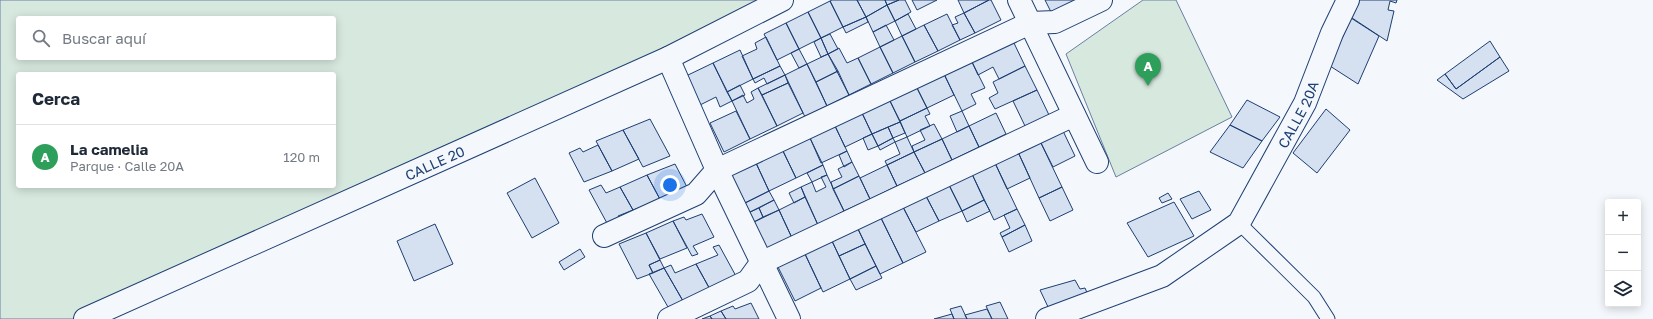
<!DOCTYPE html>
<html lang="es">
<meta charset="utf-8">
<style>
:root{--surface:#fff;--page:#f2f2f3;--text:#1f2937;--muted:#747a83;--line:#e0e1e3;--accent:#ea580c}
body{margin:0;font-family:"Golos Text",sans-serif;background:var(--page);color:var(--text)}
.controls{position:absolute;right:12px;bottom:12px;display:grid;overflow:hidden;border-radius:4px;box-shadow:0 2px 10px #0003}
.controls button{width:36px;height:36px;display:grid;place-items:center;padding:0;border:0;border-bottom:1px solid var(--line);background:var(--surface);color:var(--text);font:20px sans-serif}
.you{position:absolute;left:670px;top:185px;width:14px;height:14px;margin:-10px;border:3px solid #fff;border-radius:50%;background:#1a73e8;box-shadow:0 0 0 6px #1a73e833}
.badge{display:grid;place-items:center;width:26px;height:26px;border-radius:50%;background:var(--accent);color:#fff;font-size:13px;font-weight:700}
.pin{position:absolute;translate:-50% -33px;filter:drop-shadow(0 1px 2px #0008)}
.pin::after{content:'';position:absolute;top:21px;width:14px;height:12px;background:inherit;clip-path:polygon(0 0,100% 0,50% 100%)}
.list{margin:0;padding:0;list-style:none}
h2{display:flex;justify-content:space-between;align-items:center;height:52px;margin:0;padding:0 16px;font-size:17px}
h2 small{font-size:13px;font-weight:400;color:var(--muted)}
.list li{display:grid;grid-template-columns:26px 1fr auto;gap:12px;align-items:center;box-sizing:border-box;height:64px;padding:0 16px;border-top:1px solid var(--line)}
.list b{display:block;font-size:15px;white-space:nowrap}
.list p{margin:0;font-size:13px;white-space:nowrap;color:var(--muted)}
.list em{font-size:13px;font-style:normal;color:var(--muted)}
.icon{flex:none;width:22px;height:22px;fill:none;stroke:currentColor;stroke-width:2;stroke-linecap:round;stroke-linejoin:round}
.map{position:relative;flex:none;width:1653px;height:319px;overflow:hidden}
.search{position:absolute;background:var(--surface);box-shadow:0 2px 10px #0003;left:16px;top:16px;width:320px;height:44px;display:flex;align-items:center;gap:10px;box-sizing:border-box;padding:0 14px;border-radius:4px;color:var(--muted);font-size:15px}
.panel{position:absolute;background:var(--surface);box-shadow:0 2px 10px #0003;left:16px;top:72px;width:320px;height:116px;border-radius:4px}
.map>svg:first-child{display:block}
.green{fill:#d7e8df;stroke:#687fa3;fill-rule:evenodd}
.building{fill:#d5e0f0;stroke:#1d3f73}
.lines{fill:none;stroke-linecap:round;stroke-linejoin:round}
.lane-casing{stroke:#1d3f73;stroke-width:15}
.street-casing{stroke:#1d3f73;stroke-width:24}
.secondary-casing{stroke:#1d3f73;stroke-width:24}
.lane{stroke:#f4f7fb;stroke-width:13}
.street{stroke:#f4f7fb;stroke-width:22}
.secondary{stroke:#f4f7fb;stroke-width:22}
.labels{text-anchor:middle;dominant-baseline:central;stroke-width:3;stroke-linejoin:round;paint-order:stroke}
.street-label{font-size:14px;fill:#1d3f73;stroke:#f4f7fb}
</style>
<div class="map">
<svg width="1653" height="319" viewBox="0 0 1653 319">
<rect width="100%" height="100%" fill="#f4f7fb"/>
<path class="green" d="M0,0h776l-678,319h-98zM18,18h316v40h-316zM18,74h316v112h-316z
M1143,0h33l56,117 -116,60 -50,-123z"/>
<path class="building" d="M832,0h25l9,17 -23,10 -13,-26z
M857,0h28l2,5 -21,12z
M885,0h14l-12,5z
M899,0h6l6,12 -16,9 -8,-16z
M912,0h25l-20,10z
M958,0h31l-25,13z
M989,0h2l10,20 -26,13 -11,-20z
M1045,0h34l-27,14z
M1352,0h45l-1,3 -6,-2 -2,9 6,1 -7,30 -41,-27z
M830,1l13,26 -22,11 -13,-26z
M887,5l8,16 -22,11 -7,-15z
M808,12l13,26 -22,11 -13,-26z
M964,13l11,20 -15,7 -8,-15 6,-2 -3,-6z
M908,14l8,15 -14,7 -7,-15z
M947,14l13,26 -22,11 -14,-26z
M866,17l2,5 -22,11 -3,-6z
M1351,18l28,18 -21,48 -28,-18z
M786,23l13,26 -22,11 -13,-26z
M886,25l8,15 -14,7 -7,-15z
M924,25l14,26 -23,11 -13,-26z
M830,34l8,15 -10,5 -7,-16z
M902,36l13,26 -22,11 -13,-26z
M766,37l14,29 -27,13 -11,-23 15,-7 -2,-6z
M821,38l7,16 -7,3 -7,-15z
M1013,41l12,25 -26,13 -6,-12 -15,8 -6,-13z
M1490,41l10,16 -44,32 -11,-15z
M880,47l13,26 -22,11 -13,-26z
M839,48l8,15 11,-5 13,26 -22,11 -21,-41z
M799,49l8,15 -8,4 -8,-15z
M740,50l13,29 -26,13 -14,-29z
M828,54l10,17 -22,11 -9,-18z
M1500,57l9,14 -46,28 -26,-19 8,-6 11,15z
M972,62l13,26 -14,6 5,10 -14,7 -18,-37z
M713,63l19,38 -12,6 -4,-10 -16,8 -14,-29z
M807,64l20,42 -22,11 -20,-42z
M780,66l5,9 -18,9 -3,-6 -9,5 -2,-4z
M1025,66l12,24 -42,19 -6,-11 9,-5 -5,-11z
M838,71l11,24 -22,11 -11,-24z
M944,74l10,21 -27,13 -10,-20z
M785,75l3,8 -26,12 -4,-7z
M788,83l15,30 -26,13 -15,-31z
M740,85l5,10 -13,6 -5,-9z
M758,88l19,38 -27,13 -18,-38 11,-6 4,8 7,-4 -3,-7z
M917,88l10,20 -27,13 -10,-20z
M1037,90l12,25 -24,11 -12,-25z
M1247,100l33,17 -18,24 -32,-16z
M890,101l10,21 -28,12 -10,-21z
M927,108l3,6 -5,2 5,10 -23,11 -7,-16z
M1326,109l24,21 -33,43 -24,-20z
M736,111l14,28 -26,13 -14,-29z
M962,111l7,15 -12,6 -7,-16z
M862,113l10,21 -27,13 -10,-21z
M996,113l10,21 -27,13 -10,-21z
M650,119l20,37 -27,11 -20,-37z
M900,122l5,11 -12,5 -5,-11z
M934,124l8,15 -28,13 -2,-6 13,-6 -5,-10z
M1230,125l32,16 -19,27 -33,-16z
M835,126l12,25 -26,12 -11,-25z
M969,126l10,21 -27,13 -10,-21z
M888,127l5,11 -15,8 -6,-12z
M623,130l16,29 -27,12 -16,-30z
M1063,131l12,25 -22,11 -13,-26z
M872,134l6,12 -10,4 -5,-12z
M907,137l7,15 -27,13 -2,-4 15,-7 -5,-12z
M810,138l13,27 -27,13 -14,-29z
M893,138l2,4 -15,8 -2,-4z
M942,139l10,21 -27,13 -11,-21z
M1040,141l22,46 -23,11 -21,-46z
M598,145l14,26 -28,11 -15,-29 11,-5 3,4z
M782,149l14,29 -27,13 -13,-28z
M847,151l5,11 -8,5 -5,-12z
M914,152l11,21 -28,13 -10,-21z
M1018,152l12,26 -23,11 -12,-26z
M852,162l7,14 -26,13 -2,-7 11,-5 -4,-8z
M756,163l13,28 -26,13 -14,-29z
M995,163l22,46 -23,11 -22,-46z
M675,164l12,23 -25,16 -15,-28z
M823,165l4,10 -15,7 -5,-9z
M887,165l10,21 -27,13 -10,-21z
M972,174l12,26 -22,11 -13,-26z
M647,175l15,28 -13,1 -16,6 -13,-23z
M827,175l17,36 -26,14 -17,-38 11,-5 4,10 10,-5 -5,-10z
M859,176l11,23 -26,12 -11,-22z
M535,178l24,45 -27,15 -25,-45z
M601,185l5,8 14,-6 13,23 -15,6 2,4 -12,5 -19,-35z
M949,185l13,26 -23,10 -13,-25z
M801,187l4,10 -11,6 -5,-10z
M1062,187l11,23 -23,11 -11,-23z
M769,191l5,9 -26,13 -5,-9z
M1199,191l12,19 -19,9 -12,-20z
M1168,193l4,6 -10,4 -3,-5z
M926,196l13,25 -23,11 -13,-25z
M805,197l13,28 -26,13 -13,-28z
M774,200l5,10 -16,7 -4,-9z
M984,200l6,11 -23,11 -5,-11z
M1174,202l20,34 -46,21 -21,-34z
M903,207l23,45 -23,11 -22,-45z
M759,208l4,9 -11,6 -4,-10z
M1017,209l8,16 -23,12 -2,-4 10,-5 -6,-13z
M779,210l13,28 -26,14 -14,-29z
M702,214l12,23 -21,9 5,8 -6,2 -19,-35 11,-4 2,3z
M881,218l22,45 -23,11 -22,-45z
M673,221l14,27 -27,11 -14,-26z
M435,224l18,40 -39,17 -17,-40z
M1025,225l7,16 -23,11 -7,-15z
M858,229l7,15 -26,12 -7,-15z
M646,233l14,27 -11,5 4,8 -16,6 -18,-35z
M832,241l18,38 -27,13 -18,-38z
M865,244l11,22 -26,13 -11,-23z
M719,245l18,33 -25,15 -16,-29 22,-9 -5,-8z
M580,249l5,8 -21,13 -5,-8z
M805,254l16,34 -26,13 -17,-34z
M660,260l4,8 -11,5 -4,-8z
M696,264l16,29 -29,8 -19,-33 7,-3 4,8z
M876,266l6,12 -26,12 -6,-11z
M664,268l19,33 -15,6 -19,-33z
M1075,280l5,9 5,-1 4,9 -40,12 -9,-19z
M1000,302l8,17h-16l-6,-13z
M751,303l8,16h-33l-5,-8 12,-5 2,3z
M961,306l6,13h-13l-4,-10z
M987,309l5,10h-25l-2,-4z
M721,311l5,8h-14l-2,-3z
M952,314l2,5h-20z
M710,316l2,3h-10z"/>
<g class="lines">
<g class="lane-casing">
<path id="lane" d="M1239,223l75,74 14,22"/>
</g>
<g class="street-casing">
<g id="street">
<path d="M1019,0l78,162"/>
<path d="M668,58l49,112 72,149"/>
<path d="M604,236l92,-42 21,-24 313,-147 25,-1 46,-22"/>
<path d="M669,319l79,-38 13,-18 313,-148"/>
<path id="s1" d="M1047,319l115,-43 77,-53 66,-120 27,-70 16,-33"/>
</g>
</g>
<g class="secondary-casing">
<g id="secondary">
<path id="s2" d="M85,319l583,-261 114,-58"/>
</g>
</g>
<use href="#lane" class="lane"/>
<use href="#street" class="street"/>
<use href="#secondary" class="secondary"/>
</g>
<g class="labels">
<g class="street-label">
<text stroke="none"><textPath href="#s1" startOffset="340">CALLE 20A</textPath></text>
<text stroke="none"><textPath href="#s2" startOffset="383">CALLE 20</textPath></text>
</g>
</g>
</svg>
<div class="controls">
<button>+</button>
<button>−</button>
<button><svg class="icon" aria-label="layers" viewBox="0 0 24 24"><path d="M12 4l9 5-9 5-9-5zM3 14l9 5 9-5"/></svg></button>
</div>
<div class="you"></div>
<div class="pin badge" style="left:1148px;top:86px;background:#2e9e5b">A</div>
<div class="search"><svg class="icon" aria-label="search" viewBox="0 0 24 24"><circle cx="10" cy="10" r="6"/><path d="M15 15l6 6"/></svg>Buscar aquí</div>
<section class="panel">
<h2>Cerca<small></small></h2>
<ul class="list">
<li><span class="badge" style="background:#2e9e5b">A</span><div><b>La camelia</b><p>Parque · Calle 20A</p></div><em>120 m</em></li>
</ul>
</section>
</div>
